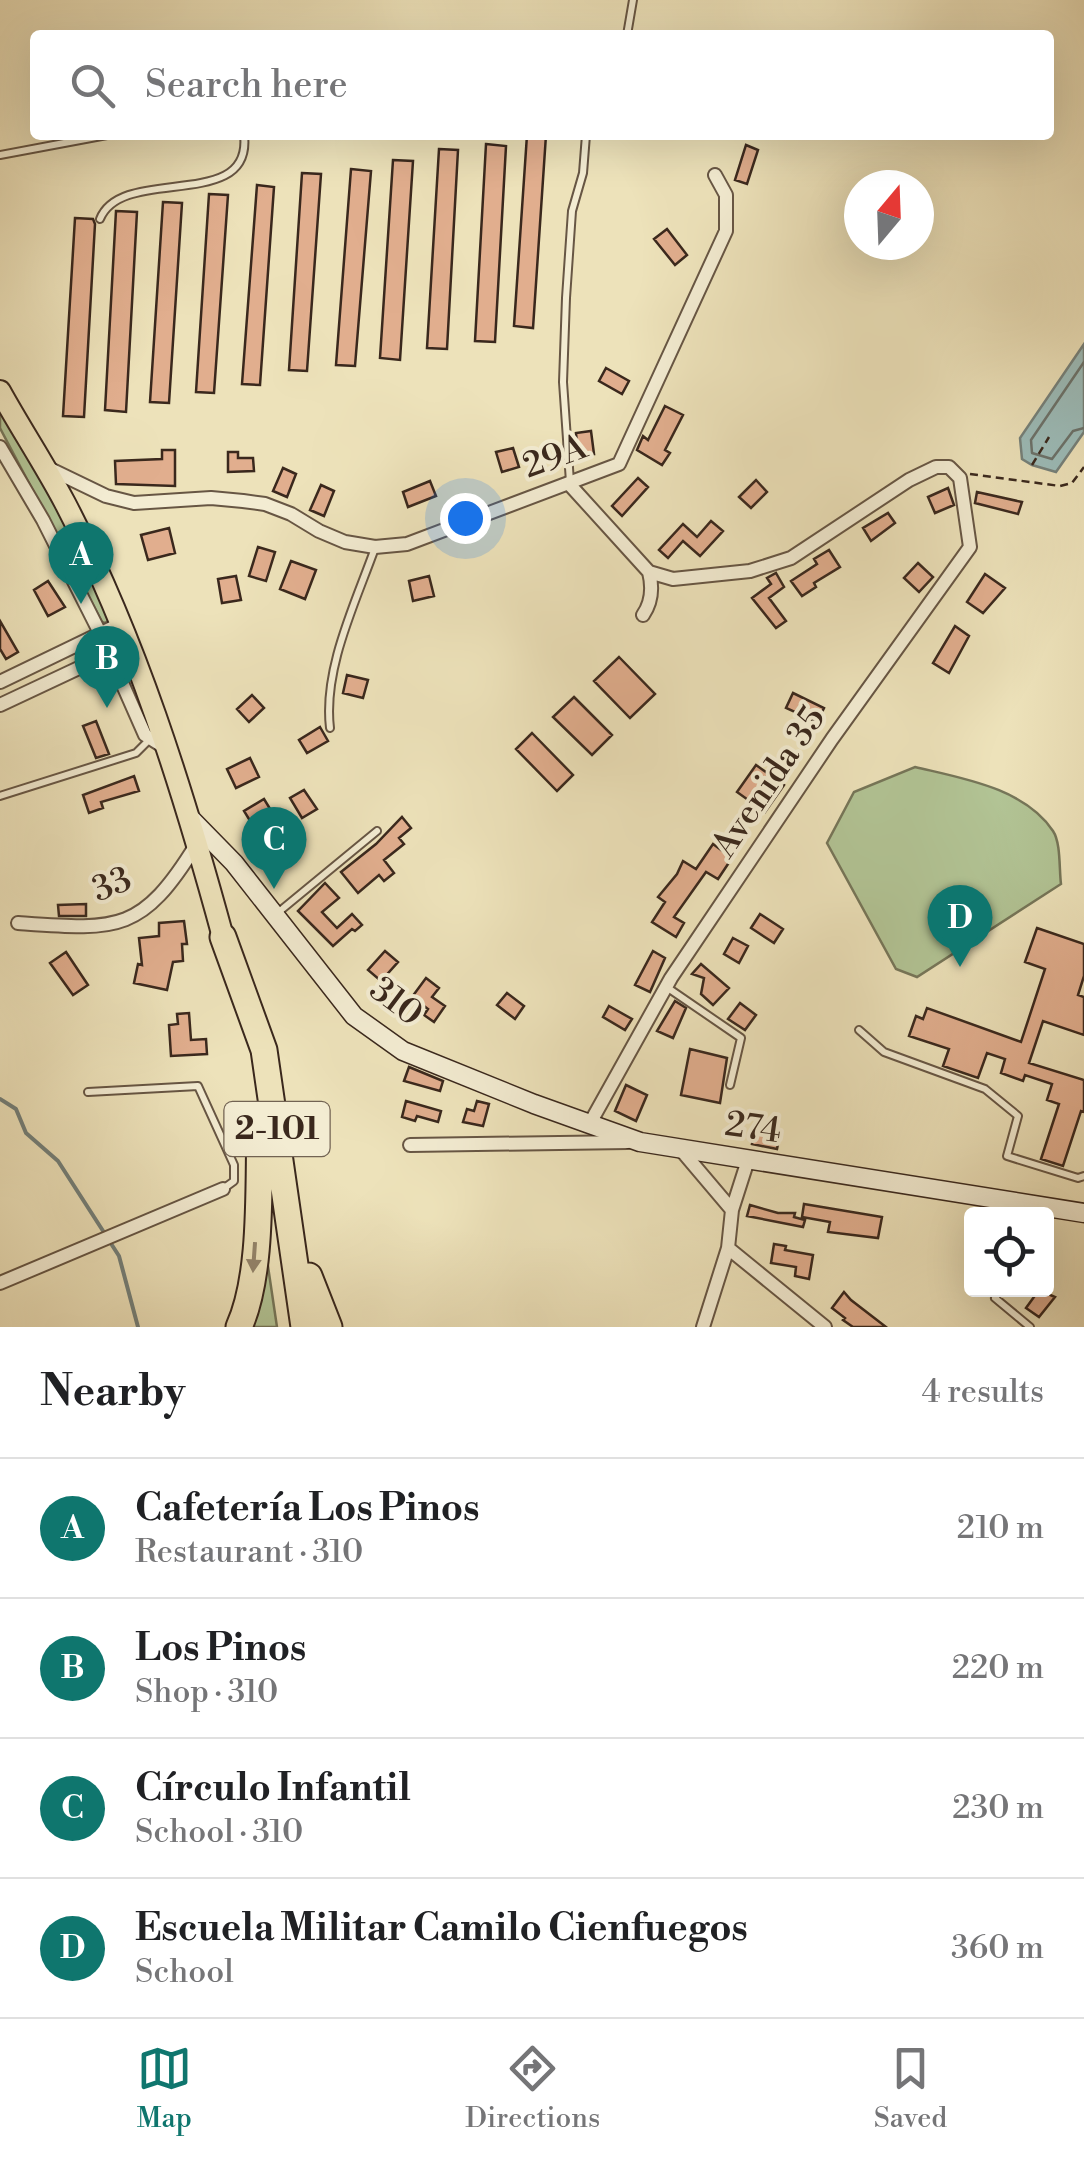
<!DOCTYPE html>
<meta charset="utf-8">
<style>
:root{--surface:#fff;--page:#f2f2f2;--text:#202124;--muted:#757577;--line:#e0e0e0;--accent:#0f766e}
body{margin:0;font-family:"Libre Bodoni",serif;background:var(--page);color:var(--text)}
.controls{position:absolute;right:30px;bottom:30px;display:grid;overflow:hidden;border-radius:10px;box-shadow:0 10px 40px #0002}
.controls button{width:90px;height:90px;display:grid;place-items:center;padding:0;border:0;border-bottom:2px solid var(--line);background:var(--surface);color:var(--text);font:50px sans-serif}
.compass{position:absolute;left:844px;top:170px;width:90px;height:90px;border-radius:50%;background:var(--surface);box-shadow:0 10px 40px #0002;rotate:19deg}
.you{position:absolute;left:465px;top:518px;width:35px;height:35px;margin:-25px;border:8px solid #fff;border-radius:50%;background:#1a73e8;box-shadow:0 0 0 15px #1a73e833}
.badge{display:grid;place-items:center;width:65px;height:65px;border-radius:50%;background:var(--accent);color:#fff;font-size:32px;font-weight:700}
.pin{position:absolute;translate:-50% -82px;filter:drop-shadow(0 2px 5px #0008)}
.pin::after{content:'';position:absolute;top:52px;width:35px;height:30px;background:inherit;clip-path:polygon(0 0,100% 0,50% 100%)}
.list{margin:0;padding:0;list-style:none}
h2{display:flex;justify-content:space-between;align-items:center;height:130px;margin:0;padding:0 40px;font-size:42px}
h2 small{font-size:32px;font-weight:400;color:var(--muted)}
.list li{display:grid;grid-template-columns:65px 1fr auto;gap:30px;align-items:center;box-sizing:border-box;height:140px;padding:0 40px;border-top:2px solid var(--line)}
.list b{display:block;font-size:38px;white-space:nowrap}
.list p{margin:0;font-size:32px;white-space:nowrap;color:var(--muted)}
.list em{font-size:32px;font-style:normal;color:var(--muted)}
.icon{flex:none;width:55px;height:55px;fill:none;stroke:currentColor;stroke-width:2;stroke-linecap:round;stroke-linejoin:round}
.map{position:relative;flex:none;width:1084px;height:1327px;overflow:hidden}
.search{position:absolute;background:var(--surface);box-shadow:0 10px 40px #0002;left:30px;right:30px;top:30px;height:110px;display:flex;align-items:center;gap:25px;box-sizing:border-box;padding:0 35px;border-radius:10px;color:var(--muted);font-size:38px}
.sheet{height:690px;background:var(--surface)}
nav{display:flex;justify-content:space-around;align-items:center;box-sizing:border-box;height:140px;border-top:2px solid var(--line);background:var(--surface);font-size:28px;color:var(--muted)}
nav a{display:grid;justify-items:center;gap:5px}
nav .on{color:var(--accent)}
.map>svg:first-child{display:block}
.green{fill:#b2c495;stroke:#767659;stroke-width:2.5}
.water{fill:#9cbcb9;stroke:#75817b;stroke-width:2.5}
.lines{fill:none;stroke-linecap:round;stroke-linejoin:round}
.shore{stroke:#6b726b;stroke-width:2.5}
.stream{stroke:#75817b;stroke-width:4}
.building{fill:#e1ae8e;stroke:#3a281d;stroke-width:2.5}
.lane-casing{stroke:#675644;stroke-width:10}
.street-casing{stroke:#675644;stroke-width:16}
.secondary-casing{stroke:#3a281d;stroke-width:21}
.primary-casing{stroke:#3a281d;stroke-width:24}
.highway-casing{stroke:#3a281d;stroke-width:29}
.path{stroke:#3a281d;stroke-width:2.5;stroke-dasharray:8 5;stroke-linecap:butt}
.lane{stroke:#f3ecd2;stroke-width:6}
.street{stroke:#f3ecd2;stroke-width:12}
.secondary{stroke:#f3ecd2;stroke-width:18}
.primary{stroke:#ede2ba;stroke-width:20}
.highway{stroke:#ede2ba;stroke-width:25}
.oneway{fill:#94856c}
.labels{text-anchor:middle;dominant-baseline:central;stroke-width:8;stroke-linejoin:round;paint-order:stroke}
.shield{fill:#f3ecd2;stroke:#726353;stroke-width:2.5}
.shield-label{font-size:32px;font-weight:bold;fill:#3a281d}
.street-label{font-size:35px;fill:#3a281d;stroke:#f3ecd2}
</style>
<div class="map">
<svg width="1084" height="1327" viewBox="0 0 1084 1327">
<rect width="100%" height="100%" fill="#ede2ba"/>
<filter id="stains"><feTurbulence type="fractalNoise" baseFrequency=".002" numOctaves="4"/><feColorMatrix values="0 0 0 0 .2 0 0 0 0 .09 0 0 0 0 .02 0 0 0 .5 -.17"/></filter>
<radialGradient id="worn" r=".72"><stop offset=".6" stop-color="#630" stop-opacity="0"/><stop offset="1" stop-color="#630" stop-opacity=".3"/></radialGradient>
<path class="green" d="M0,407l59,104 52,108 -6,4 -3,-1 -102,-194z
M915,767c46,11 110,21 138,64 8,12 6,38 8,53l-144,93 -21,-8 -69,-126 27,-51z
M262,1226l15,101h-30z"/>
<path class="water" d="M1084,344v88l-28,40 -24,-7 -10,-6 -2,-21z"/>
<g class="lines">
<path class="shore" d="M1084,362l-53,78 1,13 20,6 21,-28 11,-3"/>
<path class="stream" d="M0,1099l16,10 10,24 32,28 47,73
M110,1242l9,14 19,71"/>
</g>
<path class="building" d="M527,135h19l-13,193 -19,-2z
M486,144l20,2 -11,196 -20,-1z
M746,145l12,5 -11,34 -12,-4z
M439,149l19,1 -11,199 -20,-1z
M393,160l20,1 -13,199 -20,-2z
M351,169l20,2 -16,195 -19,-1z
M302,173l19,1 -14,197 -18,-1z
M257,185l17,2 -14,198 -18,-1z
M209,194l19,1 -14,198 -18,-1z
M163,202l19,1 -13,200 -19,-1z
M116,211l21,1 -11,200 -21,-2z
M75,218l18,1 2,5 -11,193 -21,-1z
M667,229l20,26 -12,10 -21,-26z
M606,368l23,13 -7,13 -23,-13z
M665,406l18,9 -18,35 5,3 -8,12 -25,-15 6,-14 5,4z
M591,431l3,23 -16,1 -2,-22z
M513,448l6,19 -17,5 -6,-20z
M162,450h13v36l-59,-2 -1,-23 47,-2z
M228,452h10v6h15l1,13 -26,1z
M283,468l13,6 -9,23 -14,-6z
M638,478l10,9 -26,29 -10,-10z
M756,480l11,12 -16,16 -12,-11z
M430,481l6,15 -28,11 -5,-15z
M321,485l13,6 -10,25 -14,-6z
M948,488l6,17 -19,8 -7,-16z
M977,492l45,10 -4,12 -43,-11z
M888,513l7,10 -24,18 -8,-13z
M711,521l12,10 -23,25 -17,-15 -15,17 -9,-8 24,-26 14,13z
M169,528l6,25 -27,7 -7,-25z
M258,547l17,5 -9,29 -17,-5z
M829,550l11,17 -26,16 2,4 -14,9 -11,-15 26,-17 -3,-5z
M291,561l25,9 -11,29 -25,-10z
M918,563l15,14 -14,15 -15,-14z
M776,573l8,14 -15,11 17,23 -10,7 -24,-30 19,-14 -4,-6z
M985,574l20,14 -22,25 -16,-11z
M236,576l5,24 -19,3 -4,-24z
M429,576l5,20 -21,5 -4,-20z
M48,581l17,26 -17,9 -14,-26z
M0,621l18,31 -12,7 -6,-10z
M955,626l14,10 -20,37 -16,-10z
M619,657l36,37 -25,24 -36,-37z
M347,675l21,5 -5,18 -20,-5z
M793,693l31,15 -7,14 -31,-14z
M252,695l12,13 -15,14 -12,-13z
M574,697l38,38 -20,20 -39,-38z
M96,721l13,33 -13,4 -13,-32z
M320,727l8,14 -21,12 -8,-13z
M532,733l41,42 -16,16 -41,-42z
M250,758l9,19 -23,11 -9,-19z
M756,765l28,20 -19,27 -28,-20z
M134,776l5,15 -38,11 2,6 -14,5 -6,-18z
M304,790l13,19 -15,9 -12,-20z
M264,799l8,13 -20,12 -8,-13z
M402,817l9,11 -12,10 5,6 -20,16 10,13 -10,8 -5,-6 -21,18 -17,-21 35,-28z
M713,844l19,14 -14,21 -12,-7 -32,45 10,6 -8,14 -24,-15 13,-20 -7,-5 19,-23 6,-13 13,8z
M325,883l14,15 -17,14 15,16 15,-14 10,11 -7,6 -3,-2 -19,17 -35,-35z
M86,904v12h-27l-1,-11z
M760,914l23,15 -9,14 -23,-15z
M184,921l3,23h-5l1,17 -10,1 -6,28 -33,-7 4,-19 4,1 -3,-27 20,-2v-13z
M1037,928l47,16v32l-6,19 6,2v38l-41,-14 -14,42 55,17v32l-3,-1 -18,55 -22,-7 18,-55 -12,-4 5,-16 -27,-9 -2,6 -22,-8 4,-14 -18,-6 -9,25 -35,-12 6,-17 -40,-13 7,-20 7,3 4,-11 94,34 24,-73 -20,-7z
M733,938l15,8 -9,17 -15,-9z
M385,951l13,11 -17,19 -13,-11z
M653,951l12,7 -15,34 -15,-7z
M66,952l22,33 -15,10 -23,-32z
M701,964l28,24 -16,17 -12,-11 3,-16 -12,-4z
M426,978l13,10 -7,9 13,9 -11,16 -10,-7 4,-6 -16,-12z
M507,993l17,13 -9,13 -18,-14z
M675,1001l11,7 -13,30 -16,-7z
M740,1003l16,12 -11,15 -17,-11z
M609,1006l23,13 -7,11 -22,-13z
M189,1013l2,27 15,-1 1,15 -36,2 -2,-31 9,-1 -1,-10z
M690,1049l37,9 -7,45 -39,-8z
M409,1067l34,14 -3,10 -36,-10z
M626,1085l21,10 -11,26 -21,-10z
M406,1101l35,10 -3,11 -21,-6 -2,5 -13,-4z
M477,1101l12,3 -6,22 -20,-4 4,-13 7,2z
M755,1129l25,5 -3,15 -25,-5z
M804,1204l78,13 -4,21 -50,-6 2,-10 -28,-5z
M750,1205l28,8h17l-1,4 11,3 -2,7 -56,-11z
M774,1244l12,2 -1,4 28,5 -4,24 -14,-3 1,-9 -25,-4z
M1039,1290l16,7 -16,20 -13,-9z
M844,1292l7,8 35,27h-33l-10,-7 2,-2 -13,-10z"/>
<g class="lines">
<g class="lane-casing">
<path id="lane" d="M627,35l6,-35
M0,155l107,-20
M100,219c22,-55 153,-6 144,-84
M570,482l-7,-100 3,-84 6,-87 11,-38 3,-38
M330,728c-7,-59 25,-124 45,-180
M0,796l136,-43 15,-15
M275,915l102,-84
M668,988l73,50 -11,47
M859,1030l25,22 101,37 33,27 -11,40 71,22 6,-2
M88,1092l110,-6 36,79v16l-11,8
M1000,1290l-5,8 35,29"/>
</g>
<g class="street-casing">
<path id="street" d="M0,447l43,73 57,113 45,102 19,12
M48,468l58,28 28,7 77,-5 32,3 22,3 26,10 28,17 26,11 30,5 32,-3 212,-80 107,-233v-36l-11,-20
M570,485l79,87c4,16 3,30 -6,43
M0,682l120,-58
M0,705l115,-54
M18,923c99,7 123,11 178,-78
M589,1125l82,-147 161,-239 138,-192 -10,-69 -11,-11h-13l-27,13 -118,78 -41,13 -77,8 -24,-7
M410,1145l218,-3
M682,1151l50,59
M728,1248l97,79
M0,1283l223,-94
M703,1327l25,-79 4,-38 16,-50"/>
</g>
<g class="secondary-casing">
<path id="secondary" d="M188,816l46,47 120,153 49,35 131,53 106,38 444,71"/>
</g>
<g class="primary-casing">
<path id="primary" d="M0,391c21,38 45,74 65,112 71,136 118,287 158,434"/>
</g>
<g class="highway-casing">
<path id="highway" d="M223,937l41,113 40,277
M309,1276l20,51
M239,1327c24,-53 19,-143 21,-202"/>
</g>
<path class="path" d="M1032,465l17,-28
M970,474l90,12 12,-3 12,-16"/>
<use href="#lane" class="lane"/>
<use href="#street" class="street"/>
<use href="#secondary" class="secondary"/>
<use href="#primary" class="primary"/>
<use href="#highway" class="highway"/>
</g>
<defs><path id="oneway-solid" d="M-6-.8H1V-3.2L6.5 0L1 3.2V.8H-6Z" transform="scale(2.5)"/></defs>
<use class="oneway" href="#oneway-solid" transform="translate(254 1257) rotate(94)"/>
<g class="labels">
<rect class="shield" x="224.5" y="1102" width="105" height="54" rx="8"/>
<g class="shield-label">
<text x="277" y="1129">2-101</text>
</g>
<g class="street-label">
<text transform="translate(555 457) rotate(-20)">29A</text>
<text transform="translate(769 782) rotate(-56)">Avenida 35</text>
<text transform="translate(112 885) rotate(-21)">33</text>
<text transform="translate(396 1002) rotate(37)">310</text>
<text transform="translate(753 1128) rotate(8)">274</text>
</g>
</g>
<rect width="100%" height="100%" filter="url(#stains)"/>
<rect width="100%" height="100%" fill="url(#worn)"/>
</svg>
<div class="controls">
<button><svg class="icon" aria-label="locate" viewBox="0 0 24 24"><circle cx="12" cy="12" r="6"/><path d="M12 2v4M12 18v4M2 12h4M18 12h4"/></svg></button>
</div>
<svg class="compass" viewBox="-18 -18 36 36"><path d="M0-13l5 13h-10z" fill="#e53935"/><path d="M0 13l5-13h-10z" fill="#757577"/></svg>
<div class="you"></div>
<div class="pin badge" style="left:81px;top:604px">A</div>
<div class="pin badge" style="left:107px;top:708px">B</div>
<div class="pin badge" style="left:274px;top:889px">C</div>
<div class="pin badge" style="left:960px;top:967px">D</div>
<div class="search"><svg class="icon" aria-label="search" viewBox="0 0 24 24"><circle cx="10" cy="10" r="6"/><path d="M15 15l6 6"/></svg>Search here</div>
</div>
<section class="sheet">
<h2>Nearby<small>4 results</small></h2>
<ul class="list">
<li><span class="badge">A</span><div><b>Cafetería Los Pinos</b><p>Restaurant · 310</p></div><em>210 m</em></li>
<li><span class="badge">B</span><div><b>Los Pinos</b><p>Shop · 310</p></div><em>220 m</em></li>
<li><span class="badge">C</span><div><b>Círculo Infantil</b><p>School · 310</p></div><em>230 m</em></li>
<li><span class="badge">D</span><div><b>Escuela Militar Camilo Cienfuegos</b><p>School</p></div><em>360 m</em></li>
</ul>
</section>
<nav>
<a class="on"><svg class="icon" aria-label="map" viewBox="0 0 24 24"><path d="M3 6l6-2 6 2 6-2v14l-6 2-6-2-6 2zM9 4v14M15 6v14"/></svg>Map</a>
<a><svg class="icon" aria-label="directions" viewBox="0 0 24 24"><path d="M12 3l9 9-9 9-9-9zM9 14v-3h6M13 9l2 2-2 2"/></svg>Directions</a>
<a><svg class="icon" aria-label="saved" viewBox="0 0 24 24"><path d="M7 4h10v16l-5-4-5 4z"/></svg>Saved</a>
</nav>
